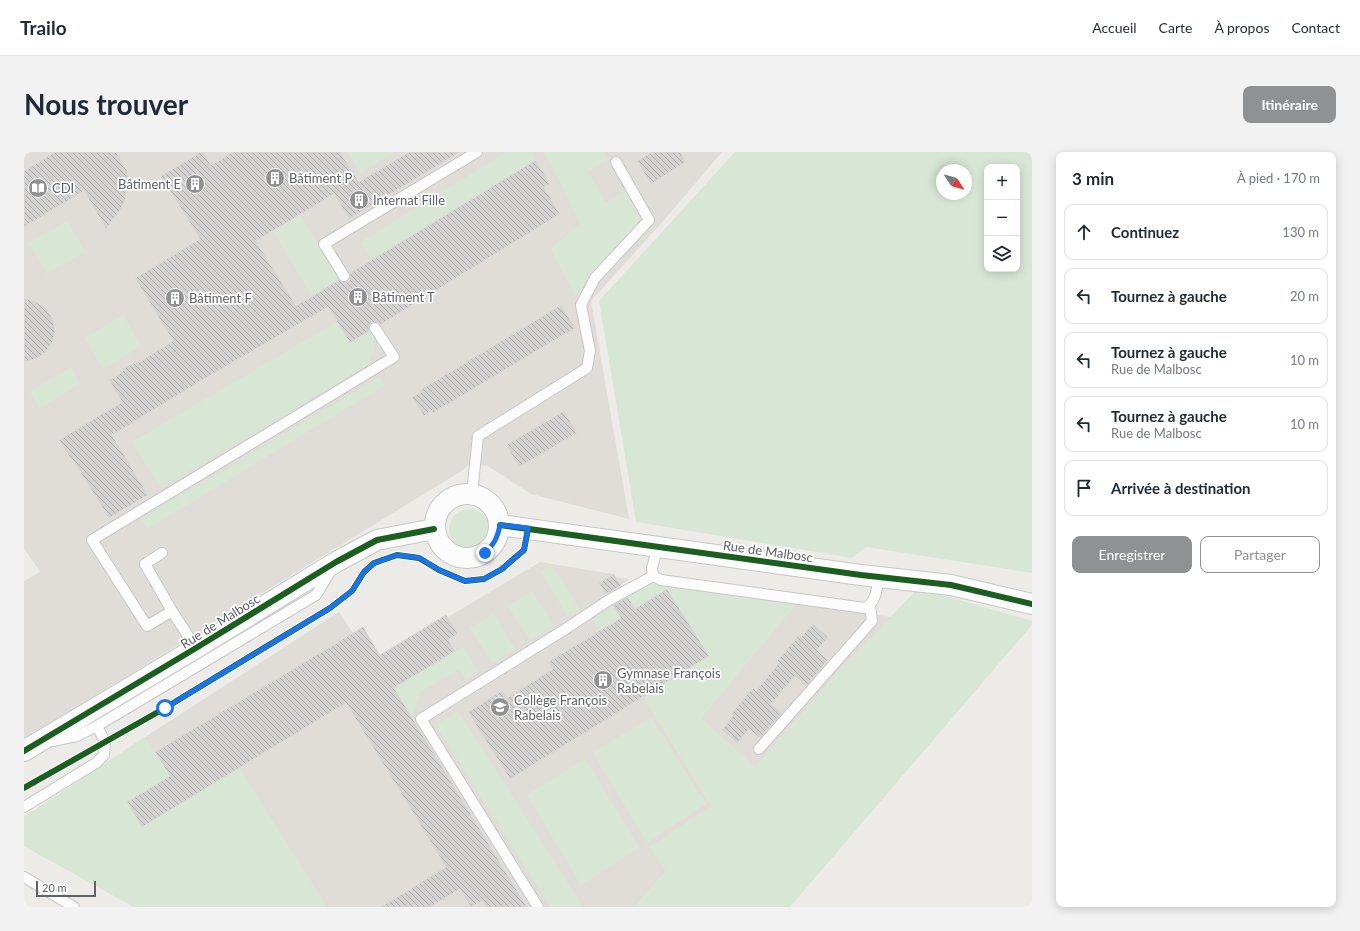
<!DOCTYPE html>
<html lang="fr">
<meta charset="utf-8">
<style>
:root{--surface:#fff;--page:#f2f2f3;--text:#1f2937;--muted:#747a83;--line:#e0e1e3;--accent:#909193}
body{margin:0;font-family:Lato,sans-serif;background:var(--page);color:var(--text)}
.controls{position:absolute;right:12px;top:12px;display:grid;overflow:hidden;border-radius:8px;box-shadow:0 2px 10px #0003}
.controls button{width:36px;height:36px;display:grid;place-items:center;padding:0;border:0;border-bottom:1px solid var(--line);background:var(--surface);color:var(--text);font:20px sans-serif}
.compass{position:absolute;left:912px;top:12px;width:36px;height:36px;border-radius:50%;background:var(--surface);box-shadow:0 2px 10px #0003;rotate:126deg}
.scale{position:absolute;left:12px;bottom:10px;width:60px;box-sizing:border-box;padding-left:4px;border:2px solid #5e6165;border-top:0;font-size:11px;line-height:14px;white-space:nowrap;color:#5e6165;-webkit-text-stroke:3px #fff;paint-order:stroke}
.stop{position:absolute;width:12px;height:12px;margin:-9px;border:3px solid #1a73e8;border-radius:50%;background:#fff}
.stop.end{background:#1a73e8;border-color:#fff;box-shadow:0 1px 4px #0008}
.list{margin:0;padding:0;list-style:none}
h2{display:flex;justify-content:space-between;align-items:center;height:52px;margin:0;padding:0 16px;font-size:17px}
h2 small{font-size:13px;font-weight:400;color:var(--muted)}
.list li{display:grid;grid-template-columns:26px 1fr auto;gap:12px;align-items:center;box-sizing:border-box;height:56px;margin:0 8px 8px;padding:0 8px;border:1px solid var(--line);border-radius:8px}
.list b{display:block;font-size:15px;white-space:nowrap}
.list p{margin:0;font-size:13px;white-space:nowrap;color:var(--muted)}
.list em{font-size:13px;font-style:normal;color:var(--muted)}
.actions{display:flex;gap:8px;padding:12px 16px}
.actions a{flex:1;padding:9px 0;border:1px solid var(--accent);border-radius:8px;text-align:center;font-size:14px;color:var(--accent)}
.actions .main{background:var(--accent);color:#fff}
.icon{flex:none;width:22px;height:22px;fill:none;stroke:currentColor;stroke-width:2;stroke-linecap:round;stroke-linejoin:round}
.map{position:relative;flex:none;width:1008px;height:755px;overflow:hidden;border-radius:8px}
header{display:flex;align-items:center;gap:24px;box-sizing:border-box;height:56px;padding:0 20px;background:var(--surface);border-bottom:1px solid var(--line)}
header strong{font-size:19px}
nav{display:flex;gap:22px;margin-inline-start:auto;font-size:14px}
.intro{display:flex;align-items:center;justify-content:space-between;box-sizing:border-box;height:96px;padding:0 24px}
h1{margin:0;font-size:28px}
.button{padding:10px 18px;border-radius:8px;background:var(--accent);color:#fff;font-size:14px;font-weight:700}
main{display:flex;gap:24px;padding:0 24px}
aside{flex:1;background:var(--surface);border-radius:8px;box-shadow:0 2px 10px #0003}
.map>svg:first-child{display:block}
.education{fill:#e0ddd8}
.grass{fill:#d8e7d5;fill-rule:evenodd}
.building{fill:url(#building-back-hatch);stroke:#dcdad8}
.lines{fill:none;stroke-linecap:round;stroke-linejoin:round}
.lane-casing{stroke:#c7c7c7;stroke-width:12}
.street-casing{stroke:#c7c7c7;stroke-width:22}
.lane{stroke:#fcfcfc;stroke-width:10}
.street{stroke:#fcfcfc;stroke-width:20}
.cycleway-casing{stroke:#fff;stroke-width:8}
.cycleway{stroke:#1b5e20;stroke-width:6}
.route{stroke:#1a73e8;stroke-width:5}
.labels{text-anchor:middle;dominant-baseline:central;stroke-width:3.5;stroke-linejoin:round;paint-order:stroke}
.poi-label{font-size:13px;fill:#5e6165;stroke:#fff;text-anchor:start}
.street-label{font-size:13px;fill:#5e6165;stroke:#fff}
</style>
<header>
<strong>Trailo</strong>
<nav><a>Accueil</a><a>Carte</a><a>À propos</a><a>Contact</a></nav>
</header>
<div class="intro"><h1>Nous trouver</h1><a class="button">Itinéraire</a></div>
<main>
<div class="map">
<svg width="1008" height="755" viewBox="0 0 1008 755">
<defs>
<pattern id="building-back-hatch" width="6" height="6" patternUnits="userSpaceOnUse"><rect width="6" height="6" fill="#d3d2d1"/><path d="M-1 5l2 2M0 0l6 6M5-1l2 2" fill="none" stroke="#aeaead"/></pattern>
</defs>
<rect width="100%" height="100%" fill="#edebe8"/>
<path class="education" d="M0,0h698l-57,67 -74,82 38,218 -98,-25 -43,-28 -18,-2 -10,8 -436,267v-158l16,-9 -16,-24z
M516,410l73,12 3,3 12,2v1l-22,14 6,11 36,-22 244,34 -58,60 -199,230h-501l-110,-61v-29l121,-80 194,-125 14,21 10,-6 8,14 -8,24 83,-50 2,2z"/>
<path class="grass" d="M324,0h46l-34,21z
M483,0h24l5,8 -37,23 30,50 -17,11 -31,-50 -6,73 -18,11 -31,-51 -54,33 -11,-18z
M519,0h60l5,7 -20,13 18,31 19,-12 16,30 -66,74 -24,-46 29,-25 -20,-43z
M711,0h297v421l-166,-26 -14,11 -216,-36 -37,-221zM963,15h30v102h-30zM918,18h24v24h-24z
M276,63l39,64 -27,17 -39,-65z
M43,69l18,30 -38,23 -18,-31z
M99,163l18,31 -38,23 -18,-31z
M313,170l13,21 22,-13c4,14 2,25 -7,37l-204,121 -29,-46z
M47,215l9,17 -40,24 -10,-16z
M356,225l5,8 -238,144 -6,-10z
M425 377a20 20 0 1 1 40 0a20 20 0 1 1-40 0Z
M528,413l28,45 -12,7 -27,-45z
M624,431l149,20 -96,115 54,49 79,-90 84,-89 114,33v4l-242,282h-155l31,-36 -16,-24 61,-41 -68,-109 24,-108 -67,42 -8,-12z
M508,439l21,34 -23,15 -22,-34z
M469,462l22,35 -23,14 -22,-35z
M439,495l15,24 -12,9 -7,-11 -39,23 -8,26 -25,-41 18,5z
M434,559l125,196h-32l-115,-182z
M627,565l55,87 -59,38 -54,-89z
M121,585l25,39 -43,26 15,25 97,-59 88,139h-193l-110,-61v-29z
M561,607l54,88 -58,38 -54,-90z"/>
<path class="building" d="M31,0h61l12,20 -3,28 -4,9 -15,20 -22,-38 -60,36v-56z
M177,0h2l8,13 22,-13h107l19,30 50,-30h51l-111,67 -15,-25 -78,47 40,65 43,-26 2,2h6l3,-3v-6l186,-113 14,24 -6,3 16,27 -180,111 -2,-3h-6l-3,3v6l-19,12 -22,-36 -129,75 -87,53 36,60 -39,23 -37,-59h-1l-12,-19 63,-38 -13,-22 9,-5 9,-9 14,-5 32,-20 -38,-63 65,-39 -39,-63z
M628,0h28l6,10 -35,22 -14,-23z
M0,146l12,4 10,6 7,12 2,12 -2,9 -7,11 -10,7 -12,3z
M537,153l14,23 -142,85 -1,-3 -8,6 -12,-19 9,-5 -1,-2z
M540,259l13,22 -58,34 -13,-22z
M590,422l7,12 -15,8 -7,-11z
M643,437l42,67 -199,123 -42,-67 34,-21 5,7 46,-29 -5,-7 73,-44 -8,-13 15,-8 7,12z
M422,463l12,19 -10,6 7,11 -61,37 133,219h-41l-4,-6 -11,6 -11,-18 -30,18h-49l65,-40 -100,-164 -204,124 -15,-25 43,-26 -15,-24 208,-125 17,28z
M789,472l15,13 -11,13 11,10 -22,26 -11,-10 -24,28 11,9 -22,25 -11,-9 -12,14 -15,-13 11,-14 -2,-2 22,-26 3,3 23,-28 -2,-2 22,-26 2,2z"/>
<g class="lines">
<g class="lane-casing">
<path id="lane" d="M320,124l-20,-32 153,-92
M448,341l6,-57 109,-68 3,-17 -9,-46 14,-27 54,-58 -33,-58
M634,394l-6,22 1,8 8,4 204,28c11,-5 12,-20 14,-31
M138,401l-17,11 27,47 24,37
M148,459l-25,15 -55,-86 302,-183 -19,-29
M28,589l25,-5 20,-10 219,-131 16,-26
M735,597l113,-128 -2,-16
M0,655l72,-44 8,-8 1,-13 -8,-16
M0,725l50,30
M514,755l-117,-188 146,-91 42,-28 44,-24"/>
</g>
<g class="street-casing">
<path id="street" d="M411 374a32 32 0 1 1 64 0a32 32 0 1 1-64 0Z
M476,373l361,50 90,10 81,19
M0,599l172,-103 140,-86 41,-22 57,-11"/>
</g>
<use href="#lane" class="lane"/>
<use href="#street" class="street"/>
<g class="cycleway-casing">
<path id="cycleway" d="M476,373l361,50 90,10 81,19
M0,599l172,-103 140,-86 41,-22 57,-11
M0,636l141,-80 165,-100 22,-17 12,-19 10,-9 23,-8 22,3 20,12 26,11 19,-2 18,-10 22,-19 4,-21"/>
</g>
<use href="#cycleway" class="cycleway"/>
</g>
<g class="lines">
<path class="route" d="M141,556l165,-100 22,-17 12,-19 10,-9 23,-8 23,3 19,12 26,11 19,-2 18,-10 22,-19 4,-22 -28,-3c-2,12 -6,19 -15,28"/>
</g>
<defs>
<g id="building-disc" transform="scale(1)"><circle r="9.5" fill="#909193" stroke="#fff"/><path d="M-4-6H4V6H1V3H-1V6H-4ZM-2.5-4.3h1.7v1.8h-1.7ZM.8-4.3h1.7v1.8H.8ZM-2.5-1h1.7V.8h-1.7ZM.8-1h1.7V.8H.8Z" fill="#fff"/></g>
<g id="library-disc" transform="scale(1)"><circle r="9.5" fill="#909193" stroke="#fff"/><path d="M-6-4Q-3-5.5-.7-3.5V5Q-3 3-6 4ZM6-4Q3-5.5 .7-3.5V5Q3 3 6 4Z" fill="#fff"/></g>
<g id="school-disc" transform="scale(1)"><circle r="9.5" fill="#909193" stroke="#fff"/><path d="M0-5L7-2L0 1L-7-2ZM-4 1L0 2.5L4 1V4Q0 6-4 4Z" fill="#fff"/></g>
</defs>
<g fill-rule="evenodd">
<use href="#building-disc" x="251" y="26"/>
<use href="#building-disc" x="171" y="32"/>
<use href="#library-disc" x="14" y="36"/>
<use href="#building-disc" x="335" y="48"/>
<use href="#building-disc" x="334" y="145"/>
<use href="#building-disc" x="151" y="146"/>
<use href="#building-disc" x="579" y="528"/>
<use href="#school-disc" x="476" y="555"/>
</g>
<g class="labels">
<g class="poi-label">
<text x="265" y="26">Bâtiment P</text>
<text x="157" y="32" text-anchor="end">Bâtiment E</text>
<text x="28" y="36">CDI</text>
<text x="349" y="48">Internat Fille</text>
<text x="348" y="145">Bâtiment T</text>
<text x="165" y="146">Bâtiment F</text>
<text x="593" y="521">Gymnase François<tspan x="593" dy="15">Rabelais</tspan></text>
<text x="490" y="548">Collège François<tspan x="490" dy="15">Rabelais</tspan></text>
</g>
<g class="street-label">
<text transform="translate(744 399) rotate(8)">Rue de Malbosc</text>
<text transform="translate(196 469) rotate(-32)">Rue de Malbosc</text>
</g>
</g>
</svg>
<div class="controls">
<button>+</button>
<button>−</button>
<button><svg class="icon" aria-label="layers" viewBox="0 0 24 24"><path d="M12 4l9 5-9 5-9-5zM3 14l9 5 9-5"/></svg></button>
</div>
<svg class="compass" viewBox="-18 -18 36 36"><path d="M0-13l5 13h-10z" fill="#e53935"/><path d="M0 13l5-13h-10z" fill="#747a83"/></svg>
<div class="scale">20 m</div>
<div class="stop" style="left:141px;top:556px"></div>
<div class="stop end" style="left:461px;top:401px"></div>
</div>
<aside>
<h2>3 min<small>À pied · 170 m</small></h2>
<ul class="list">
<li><svg class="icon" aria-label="ahead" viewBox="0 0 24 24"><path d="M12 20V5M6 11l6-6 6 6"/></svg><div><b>Continuez</b></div><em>130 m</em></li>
<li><svg class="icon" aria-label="left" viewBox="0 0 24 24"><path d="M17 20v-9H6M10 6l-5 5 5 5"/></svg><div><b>Tournez à gauche</b></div><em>20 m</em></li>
<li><svg class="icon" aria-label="left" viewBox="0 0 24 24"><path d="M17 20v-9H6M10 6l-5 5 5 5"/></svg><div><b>Tournez à gauche</b><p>Rue de Malbosc</p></div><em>10 m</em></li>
<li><svg class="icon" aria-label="left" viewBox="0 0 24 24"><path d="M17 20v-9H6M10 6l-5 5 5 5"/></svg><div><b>Tournez à gauche</b><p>Rue de Malbosc</p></div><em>10 m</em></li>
<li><svg class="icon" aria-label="arrive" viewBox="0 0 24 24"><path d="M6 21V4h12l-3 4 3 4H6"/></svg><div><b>Arrivée à destination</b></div></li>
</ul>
<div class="actions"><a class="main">Enregistrer</a><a>Partager</a></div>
</aside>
</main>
